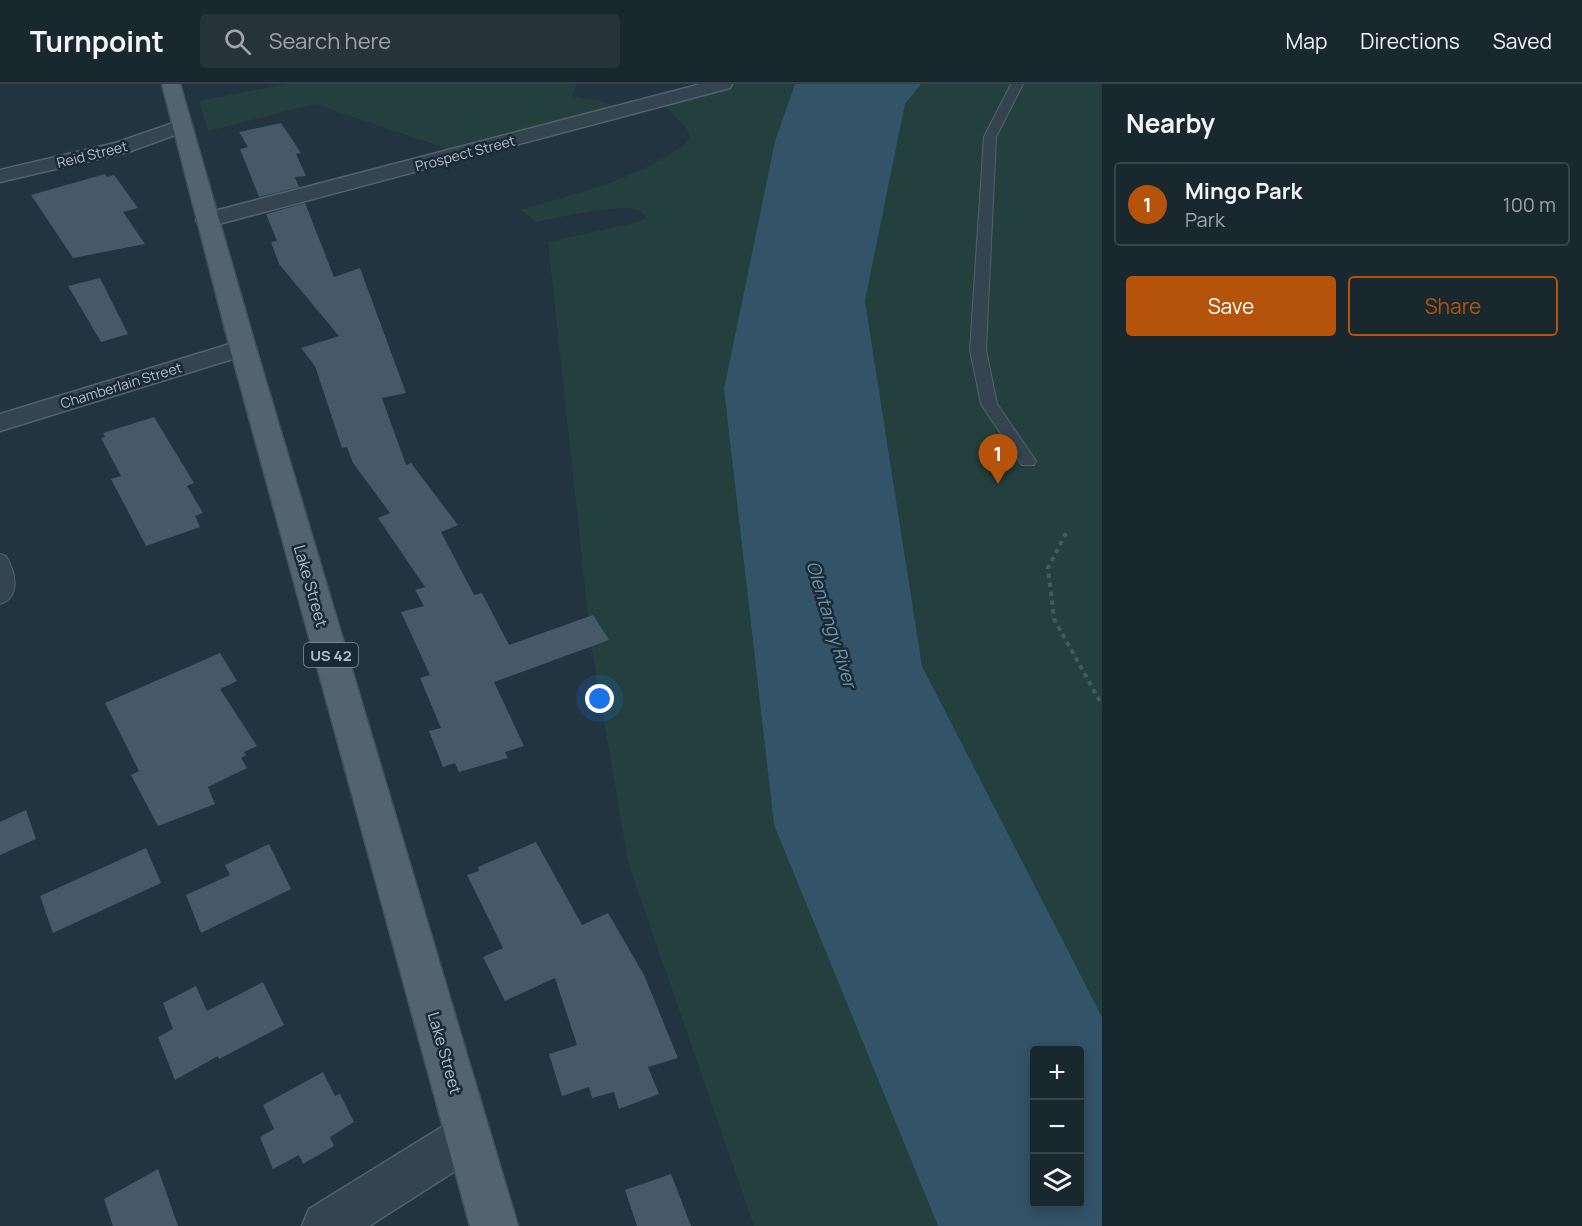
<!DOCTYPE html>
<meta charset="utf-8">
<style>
:root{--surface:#19272f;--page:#26333b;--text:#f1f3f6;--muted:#9fa5aa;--line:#37444b;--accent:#b45309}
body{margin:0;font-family:Manrope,sans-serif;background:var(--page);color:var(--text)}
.controls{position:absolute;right:18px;bottom:18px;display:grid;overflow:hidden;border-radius:6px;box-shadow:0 3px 15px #0003}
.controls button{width:54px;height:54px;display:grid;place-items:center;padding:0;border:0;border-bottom:2px solid var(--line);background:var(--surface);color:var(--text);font:30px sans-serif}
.you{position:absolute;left:600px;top:615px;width:21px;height:21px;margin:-15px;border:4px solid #fff;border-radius:50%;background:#1a73e8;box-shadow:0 0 0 9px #1a73e833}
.badge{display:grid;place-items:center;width:39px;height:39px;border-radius:50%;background:var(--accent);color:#fff;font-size:20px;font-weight:700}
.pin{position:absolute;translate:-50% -50px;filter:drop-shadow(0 2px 3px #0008)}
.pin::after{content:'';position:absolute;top:32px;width:21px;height:18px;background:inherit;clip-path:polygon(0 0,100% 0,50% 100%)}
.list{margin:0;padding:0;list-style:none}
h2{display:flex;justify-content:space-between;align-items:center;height:78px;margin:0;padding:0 24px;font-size:26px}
h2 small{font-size:20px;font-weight:400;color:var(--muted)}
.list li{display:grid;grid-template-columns:39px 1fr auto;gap:18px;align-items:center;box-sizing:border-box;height:84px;margin:0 12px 12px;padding:0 12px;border:2px solid var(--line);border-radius:6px}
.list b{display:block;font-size:22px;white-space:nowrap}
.list p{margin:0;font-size:20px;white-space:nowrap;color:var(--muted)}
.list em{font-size:20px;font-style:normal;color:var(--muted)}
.actions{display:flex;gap:12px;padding:18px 24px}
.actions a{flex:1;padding:14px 0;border:2px solid var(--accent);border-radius:6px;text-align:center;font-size:21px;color:var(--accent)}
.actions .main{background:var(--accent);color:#fff}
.icon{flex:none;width:33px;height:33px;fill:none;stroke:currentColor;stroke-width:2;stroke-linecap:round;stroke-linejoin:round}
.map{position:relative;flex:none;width:1102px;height:1142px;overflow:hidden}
header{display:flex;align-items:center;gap:36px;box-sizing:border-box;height:84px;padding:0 30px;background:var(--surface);border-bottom:2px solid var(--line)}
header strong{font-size:28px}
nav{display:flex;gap:33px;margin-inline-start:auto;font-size:21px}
.search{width:420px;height:54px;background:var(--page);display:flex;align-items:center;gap:15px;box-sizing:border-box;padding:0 21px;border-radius:6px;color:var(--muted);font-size:22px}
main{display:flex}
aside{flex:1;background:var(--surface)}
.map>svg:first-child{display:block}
.green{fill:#23403e}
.water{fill:#335368;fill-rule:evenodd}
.building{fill:#455a66}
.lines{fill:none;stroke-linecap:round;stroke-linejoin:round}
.lane-casing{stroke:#53626d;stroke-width:2}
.street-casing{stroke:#53626d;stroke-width:3}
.primary-casing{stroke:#41515b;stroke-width:3}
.path{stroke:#415c5a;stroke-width:4;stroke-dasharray:4.5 4.5;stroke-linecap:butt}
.lane{fill:#35454f;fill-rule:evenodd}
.street{fill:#35454f;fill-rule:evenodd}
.primary{fill:#53646f;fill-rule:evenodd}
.labels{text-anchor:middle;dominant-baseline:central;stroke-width:5;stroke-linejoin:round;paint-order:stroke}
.far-street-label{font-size:14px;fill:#b1bfca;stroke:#1a2a34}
.shield{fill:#1a2a34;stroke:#84929d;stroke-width:1.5}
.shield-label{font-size:15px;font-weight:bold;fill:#b1bfca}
.street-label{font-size:16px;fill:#b1bfca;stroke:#1a2a34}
.water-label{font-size:18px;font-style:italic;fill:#6e97b1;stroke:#1a2a34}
</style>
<header>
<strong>Turnpoint</strong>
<div class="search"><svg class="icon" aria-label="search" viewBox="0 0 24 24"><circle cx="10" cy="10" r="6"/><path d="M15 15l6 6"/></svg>Search here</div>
<nav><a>Map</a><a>Directions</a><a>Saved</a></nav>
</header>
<main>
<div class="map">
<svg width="1102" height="1142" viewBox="0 0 1102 1142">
<rect width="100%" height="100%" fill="#21343f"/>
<path class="green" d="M286,0h291l-5,12c16,5 31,1 45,13l-168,45 -10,-8 -124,-42 -107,27 -9,-30z
M730,0h65l-20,57 -51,248 50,436 164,401h-184l-126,-364 -37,-219 -43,-401 86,-19 12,-5c0,-1 -6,-7 -6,-7 -16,-9 -84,7 -104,11l-15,-12c58,-18 122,-31 170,-71l-5,-12 -24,-24z
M921,0h181v933l-180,-351 -57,-365 40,-197z"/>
<path class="water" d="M795,0h126l-16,20 -40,197 57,365 180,351v209h-164l-164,-401 -50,-436 51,-248zM1034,966h46v154h-46z"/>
<path class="building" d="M281,39l20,30 -5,1 10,22 -11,1 4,10 -40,10 -19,-48 8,-2 -9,-15z
M105,90l2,3 7,-2 24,33 -15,4 22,32 -72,14 -42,-63z
M305,119l29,74 26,-9 46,125 -24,5 24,67 5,-2 47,62 -17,7 33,63 8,-2 27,52 84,-30 16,25 -115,42 30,64 -19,6 3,6 -49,14 -4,-9 -12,4 -14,-36 12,-3 -21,-50 10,-3 -29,-63 23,-6 -9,-16 10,-3 -47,-69 12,-5 -37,-50 -6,-16 -5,1 -27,-82 -14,-18 38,-12 -60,-72 -8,-22 6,-1 -11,-27z
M100,194l28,56 -27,8 -33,-56z
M154,333l40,66 -7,3 16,27 -8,3 5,11 -54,19 -35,-67 10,-3 -20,-38 4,-1 -2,-4z
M220,569l17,28 -17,8 37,57 -13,6 2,3 -5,3 6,10 -39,19 7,17 -57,22 -27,-51 8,-4 -34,-68z
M26,726l10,29 -36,16v-33z
M536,758l46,83 26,-12 36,62 34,83 -30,9 11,27 -40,15 -5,-17 -22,6 -3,-11 -27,9 -13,-42 28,-9 -22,-67 -50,23 -22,-44 20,-9 -36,-73 12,-4 -1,-4z
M269,760l22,45 -90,44 -15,-38 44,-20 -5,-10z
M146,764l15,35 -108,50 -13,-37z
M263,898l21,43 -65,34 -1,-3 -43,24 -17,-43 15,-8 -10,-26 33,-17 11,25z
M323,988l12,24 5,-2 14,28 -24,15 4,9 -31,18 -4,-9 -26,14 -13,-32 14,-8 -11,-24z
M158,1085l20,57h-65l-9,-27z
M671,1090l20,52h-54l-12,-36z"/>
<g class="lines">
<g class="lane-casing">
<path id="lane" d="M1011,0h12l-27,53 -10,213 11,54 39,57 -2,4h-12l-41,-61 -11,-54 14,-213z
M0,470l6,2c9,15 16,41 -6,48z"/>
</g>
<g class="street-casing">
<path id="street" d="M701,0h31l-2,4 -515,137 -8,2 -8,-2 -3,-5 3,-5z
M182,36l7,2 3,4 -3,4 -61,22 -128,30v-12l115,-27z
M243,256l9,3 4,5 -4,5 -252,78v-17z
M469,1030l16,6 6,16 -6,16 -116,74h-67l7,-17 144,-89z"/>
</g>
<g class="primary-casing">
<path id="primary" d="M162,0h18l76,264 262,878h-48l-240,-878z"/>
</g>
<path class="path" d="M1066,449l-18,35 6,51 48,86"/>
<use href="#lane" class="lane"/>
<use href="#street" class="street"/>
<use href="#primary" class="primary"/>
</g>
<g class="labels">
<g class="far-street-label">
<text transform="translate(465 69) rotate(-15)">Prospect Street</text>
<text transform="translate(92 70) rotate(-14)">Reid Street</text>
<text transform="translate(121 301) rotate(-17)">Chamberlain Street</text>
</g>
<rect class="shield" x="304" y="559" width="54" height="24" rx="4.5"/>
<g class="shield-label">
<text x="331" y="571">US 42</text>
</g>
<g class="street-label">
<text transform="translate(311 502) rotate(74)">Lake Street</text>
<text transform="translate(445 969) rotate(74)">Lake Street</text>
</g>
<g class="water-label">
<text transform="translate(832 540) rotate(73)">Olentangy River</text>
</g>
</g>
</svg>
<div class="controls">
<button>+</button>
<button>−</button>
<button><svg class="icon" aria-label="layers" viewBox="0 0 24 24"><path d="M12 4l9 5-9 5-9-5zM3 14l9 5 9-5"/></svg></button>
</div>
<div class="you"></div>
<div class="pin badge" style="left:998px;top:400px">1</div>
</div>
<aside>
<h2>Nearby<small></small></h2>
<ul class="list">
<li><span class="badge">1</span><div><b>Mingo Park</b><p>Park</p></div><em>100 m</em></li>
</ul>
<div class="actions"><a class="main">Save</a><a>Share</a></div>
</aside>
</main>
